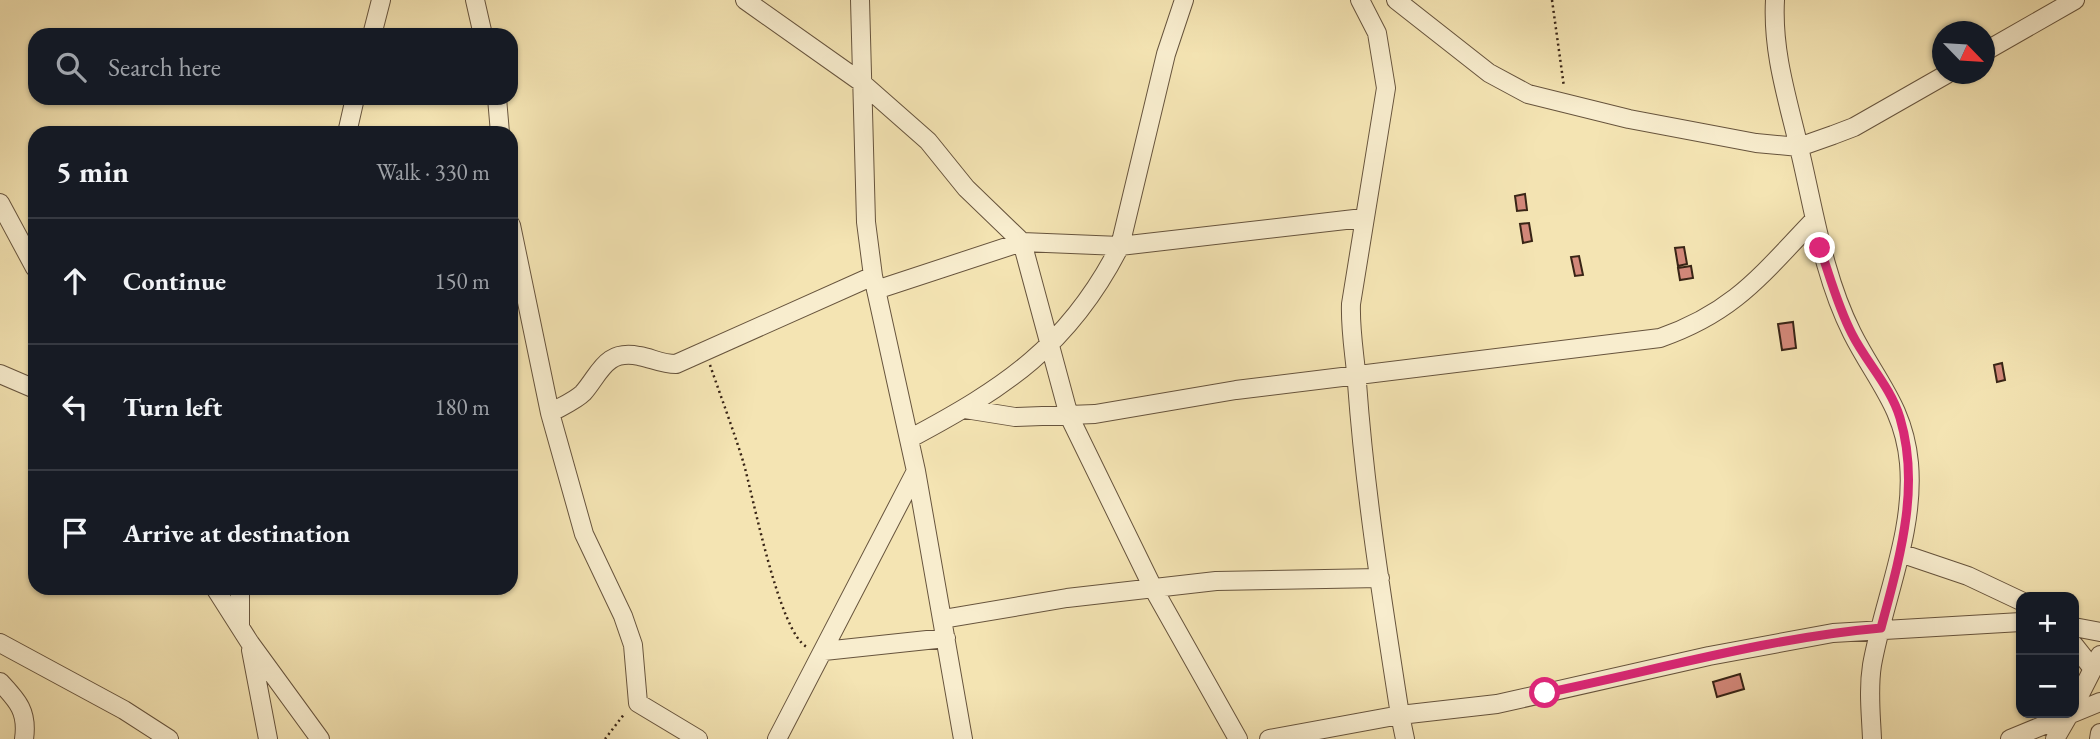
<!DOCTYPE html>
<meta charset="utf-8">
<style>
:root{--surface:#171b24;--page:#20242c;--text:#f1f3f6;--muted:#9ea1a6;--line:#363941}
body{margin:0;font-family:"EB Garamond",serif;background:var(--page);color:var(--text)}
.controls{position:absolute;right:21px;bottom:21px;display:grid;overflow:hidden;border-radius:14px;box-shadow:0 2px 5px #0004}
.controls button{width:63px;height:63px;display:grid;place-items:center;padding:0;border:0;border-bottom:2px solid var(--line);background:var(--surface);color:var(--text);font:35px sans-serif}
.compass{position:absolute;left:1932px;top:21px;width:63px;height:63px;border-radius:50%;background:var(--surface);box-shadow:0 2px 5px #0004;rotate:115deg}
.stop{position:absolute;width:21px;height:21px;margin:-16px;border:5px solid #db2777;border-radius:50%;background:#fff}
.stop.end{background:#db2777;border-color:#fff;box-shadow:0 2px 7px #0008}
.list{margin:0;padding:0;list-style:none}
h2{display:flex;justify-content:space-between;align-items:center;height:91px;margin:0;padding:0 28px;font-size:30px}
h2 small{font-size:23px;font-weight:400;color:var(--muted)}
.list li{display:grid;grid-template-columns:46px 1fr auto;gap:21px;align-items:center;box-sizing:border-box;height:126px;padding:0 28px;border-top:2px solid var(--line)}
.list b{display:block;font-size:26px;white-space:nowrap}
.list em{font-size:23px;font-style:normal;color:var(--muted)}
.icon{flex:none;width:38px;height:38px;fill:none;stroke:currentColor;stroke-width:2;stroke-linecap:round;stroke-linejoin:round}
.map{position:relative;flex:none;width:2100px;height:739px;overflow:hidden}
.search{position:absolute;background:var(--surface);box-shadow:0 2px 5px #0004;left:28px;top:28px;width:490px;height:77px;display:flex;align-items:center;gap:18px;box-sizing:border-box;padding:0 24px;border-radius:21px;color:var(--muted);font-size:26px}
.panel{position:absolute;background:var(--surface);box-shadow:0 2px 5px #0004;left:28px;top:126px;width:490px;height:469px;border-radius:21px}
.map>svg:first-child{display:block}
.building{fill:#d3887a;stroke:#382416;stroke-width:2}
.lines{fill:none;stroke-linecap:round;stroke-linejoin:round}
.minor-casing{stroke:#67543d;stroke-width:20}
.path{stroke:#382416;stroke-width:2.5;stroke-dasharray:2 3.5;stroke-linecap:butt}
.minor{stroke:#f8edce;stroke-width:18}
.route{stroke:#db2777;stroke-width:9}
</style>
<div class="map">
<svg width="2100" height="739" viewBox="0 0 2100 739">
<rect width="100%" height="100%" fill="#f4e4b3"/>
<filter id="stains"><feTurbulence type="fractalNoise" baseFrequency=".00286" numOctaves="4"/><feColorMatrix values="0 0 0 0 .2 0 0 0 0 .09 0 0 0 0 .02 0 0 0 .5 -.17"/></filter>
<radialGradient id="worn" r=".72"><stop offset=".6" stop-color="#630" stop-opacity="0"/><stop offset="1" stop-color="#630" stop-opacity=".3"/></radialGradient>
<path class="building" d="M1525,194l2,16 -10,1 -2,-15z
M1529,223l3,18 -9,2 -3,-19z
M1684,247l3,17 -9,2 -3,-18z
M1579,256l4,19 -8,1 -4,-19z
M1691,266l2,12 -13,2 -2,-12z
M1793,322l3,26 -14,2 -4,-26z
M2002,363l3,17 -8,2 -3,-17z
M1740,674l4,15 -27,8 -4,-15z"/>
<g class="lines">
<g class="minor-casing">
<path id="minor" d="M475,0l8,35
M745,0l116,82 67,59 38,47 56,54 47,174 84,172 85,151
M860,0l6,222 7,54 43,195 47,268
M1396,0l93,73 39,21 101,25 127,24 43,4 34,-12 21,-8 93,-53
M1775,0c-3,55 14,103 26,156 14,60 23,121 51,177 23,46 52,74 57,130 6,69 -25,135 -37,202 -4,25 -1,49 0,74
M372,35l9,-35
M1984,52l91,-52
M497,98l3,35
M347,133l8,-35
M0,203l35,65
M511,225l39,188 34,121 39,82 10,29 5,58 60,36
M876,290l146,-48 98,4 243,-28
M0,374l35,15
M965,409l50,8 80,-3 141,-24 424,-52c75,-26 102,-64 155,-119
M550,413c10,-6 25,-12 33,-20 17,-19 22,-44 56,-37 13,2 22,8 37,8l197,-88
M909,439c96,-51 160,-93 211,-193l46,-192 18,-54
M1900,553l68,23 53,25
M215,588l35,55 70,96
M943,619l124,-21 149,-17 164,-3
M240,625v-37
M2074,627l26,5
M0,643l124,67 45,29
M2074,645l19,24
M251,650l17,89
M824,651l122,-13
M0,682c18,19 28,30 24,57
M2074,706l26,-51
M777,739l139,-268
M1269,739l131,-24c-17,-110 -35,-221 -43,-332 -2,-27 -7,-52 -6,-79l35,-216 -9,-55 -17,-33
M1405,739l-5,-24 97,-11 212,-48 124,-23 188,-11
M2010,739l90,-37
M2055,739l15,-26
M2099,739l1,-6"/>
</g>
<path class="path" d="M1552,0l12,87
M710,365c11,32 23,64 33,96 10,34 36,172 64,186
M605,739l20,-26"/>
<use href="#minor" class="minor"/>
</g>
<g class="lines">
<path class="route" d="M1545,693c112,-23 222,-55 336,-65 18,-68 40,-140 19,-210 -9,-31 -34,-56 -48,-84 -14,-27 -22,-57 -32,-86"/>
</g>
<rect width="100%" height="100%" filter="url(#stains)"/>
<rect width="100%" height="100%" fill="url(#worn)"/>
</svg>
<div class="controls">
<button>+</button>
<button>−</button>
</div>
<svg class="compass" viewBox="-18 -18 36 36"><path d="M0-13l5 13h-10z" fill="#e53935"/><path d="M0 13l5-13h-10z" fill="#9ea1a6"/></svg>
<div class="stop" style="left:1545px;top:693px"></div>
<div class="stop end" style="left:1820px;top:248px"></div>
<div class="search"><svg class="icon" aria-label="search" viewBox="0 0 24 24"><circle cx="10" cy="10" r="6"/><path d="M15 15l6 6"/></svg>Search here</div>
<section class="panel">
<h2>5 min<small>Walk · 330 m</small></h2>
<ul class="list">
<li><svg class="icon" aria-label="ahead" viewBox="0 0 24 24"><path d="M12 20V5M6 11l6-6 6 6"/></svg><div><b>Continue</b></div><em>150 m</em></li>
<li><svg class="icon" aria-label="left" viewBox="0 0 24 24"><path d="M17 20v-9H6M10 6l-5 5 5 5"/></svg><div><b>Turn left</b></div><em>180 m</em></li>
<li><svg class="icon" aria-label="arrive" viewBox="0 0 24 24"><path d="M6 21V4h12l-3 4 3 4H6"/></svg><div><b>Arrive at destination</b></div></li>
</ul>
</section>
</div>
